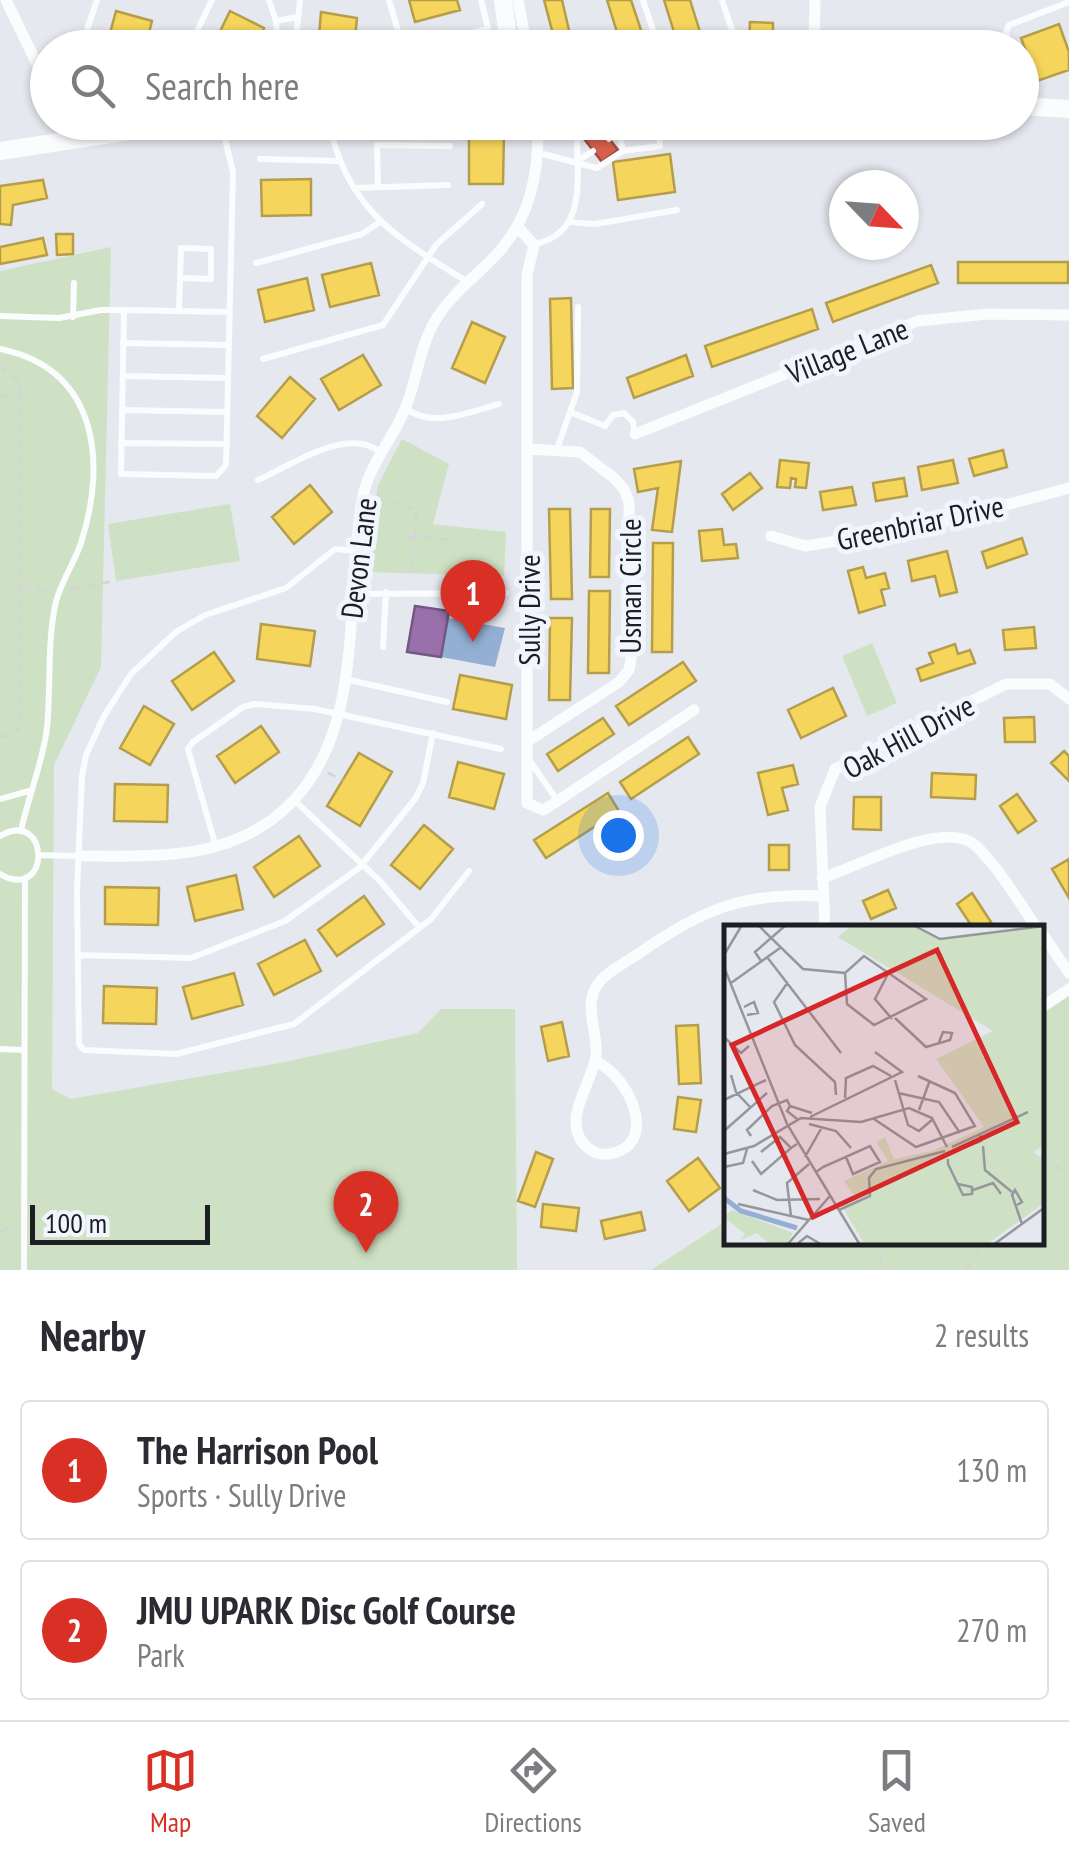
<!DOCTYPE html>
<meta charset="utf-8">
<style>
:root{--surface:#fff;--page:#f7f7f7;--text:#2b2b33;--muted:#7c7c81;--line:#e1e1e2;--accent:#d93025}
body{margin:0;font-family:"PT Sans Narrow",sans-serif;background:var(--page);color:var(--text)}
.compass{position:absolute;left:829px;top:170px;width:90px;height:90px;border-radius:50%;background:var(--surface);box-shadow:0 2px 8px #0004;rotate:115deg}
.scale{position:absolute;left:30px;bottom:25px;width:180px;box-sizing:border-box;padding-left:10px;border:5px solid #1c1e22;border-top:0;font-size:28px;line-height:35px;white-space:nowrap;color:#1c1e22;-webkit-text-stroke:8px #f1f5fe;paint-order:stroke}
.you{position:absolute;left:618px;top:835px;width:35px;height:35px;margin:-25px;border:8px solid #fff;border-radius:50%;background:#1a73e8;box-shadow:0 0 0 15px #1a73e833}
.badge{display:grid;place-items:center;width:65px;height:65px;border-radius:50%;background:var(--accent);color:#fff;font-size:32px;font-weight:700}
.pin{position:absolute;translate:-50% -82px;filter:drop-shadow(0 2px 5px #0008)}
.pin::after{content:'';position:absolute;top:52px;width:35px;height:30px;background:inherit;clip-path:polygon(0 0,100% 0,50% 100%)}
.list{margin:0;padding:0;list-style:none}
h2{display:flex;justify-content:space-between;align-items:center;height:130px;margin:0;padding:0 40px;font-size:42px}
h2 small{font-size:32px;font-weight:400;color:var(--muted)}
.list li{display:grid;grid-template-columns:65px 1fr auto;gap:30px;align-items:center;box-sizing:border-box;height:140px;margin:0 20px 20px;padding:0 20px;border:2px solid var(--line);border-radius:10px}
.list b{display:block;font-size:38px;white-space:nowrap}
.list p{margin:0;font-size:32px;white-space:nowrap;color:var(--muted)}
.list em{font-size:32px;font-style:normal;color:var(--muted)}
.icon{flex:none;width:55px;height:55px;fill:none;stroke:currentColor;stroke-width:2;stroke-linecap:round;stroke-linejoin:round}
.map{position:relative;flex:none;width:1069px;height:1270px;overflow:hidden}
.search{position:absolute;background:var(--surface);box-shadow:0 2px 8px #0004;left:30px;right:30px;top:30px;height:110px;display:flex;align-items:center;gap:25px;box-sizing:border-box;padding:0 35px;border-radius:55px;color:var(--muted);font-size:38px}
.sheet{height:450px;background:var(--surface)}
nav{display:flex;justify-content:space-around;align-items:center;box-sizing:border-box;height:140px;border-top:2px solid var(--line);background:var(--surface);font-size:28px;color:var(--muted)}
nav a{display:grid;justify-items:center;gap:5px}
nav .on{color:var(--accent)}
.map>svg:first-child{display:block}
.green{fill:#cfe1c4}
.water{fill:#94afd4}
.homes{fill:#f6d55c;stroke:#b59e4b;stroke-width:2.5}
.shops{fill:#d6604d;stroke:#9e4c40;stroke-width:2.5}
.offices{fill:#9970ab;stroke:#745782;stroke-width:2.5}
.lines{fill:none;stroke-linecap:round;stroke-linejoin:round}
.path{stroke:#d3d4d6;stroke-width:2.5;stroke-dasharray:8 8;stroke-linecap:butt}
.lane{stroke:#fbfcfd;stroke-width:6}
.street{stroke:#fbfcfd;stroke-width:11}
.primary{stroke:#fbfcfd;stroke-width:18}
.labels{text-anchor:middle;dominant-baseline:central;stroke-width:10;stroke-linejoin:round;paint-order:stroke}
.street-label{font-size:30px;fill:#1c1e22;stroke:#f1f5fe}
.inset-river{fill:none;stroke:#94afd4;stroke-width:5}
.inset-road{fill:none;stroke:#95979d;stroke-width:2.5}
.view{fill:#d62828;fill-opacity:0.15;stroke:#d62828;stroke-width:5}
.inset-edge{fill:none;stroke:#1c1e22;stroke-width:5}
</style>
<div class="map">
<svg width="1069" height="1270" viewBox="0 0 1069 1270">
<rect width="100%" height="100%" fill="#e6e8ef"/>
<path class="green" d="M111,247l-10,420 -47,98 -2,324 18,10 210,-36 138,-30 23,-24h74l2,261h-517v-999z
M402,439l47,25 -16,60 73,8 -2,44 -140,-4 14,-87z
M230,504l10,57 -124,20 -8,-57z
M872,643l25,60 -30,13 -25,-60z
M1069,996v274h-418l75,-49v21h316v-228z"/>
<path class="water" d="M448,618l57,10 -10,39 -54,-10z"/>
<path class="homes" d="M409,0h48l3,10 -45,12z
M544,0h18l7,30 -16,4z
M607,0h24l14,42 -23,6z
M664,0h26l15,48h-26z
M116,11l36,10 -7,27h-39z
M230,11l34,17 -9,20h-43z
M321,12l36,6 -3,30h-36z
M750,22l23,1v25h-24z
M1059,24l10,28v18l-32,11 -16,-43z
M469,132l35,1 -1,51h-34z
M670,154l5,38 -57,8 -5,-38z
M311,179v36l-49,1 -1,-36z
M43,180l4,18 -34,7 -2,20 -11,-1v-38z
M56,234h17v20l-16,1z
M43,238l4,17 -47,9v-17z
M958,262h110v21h-110z
M371,263l8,32 -49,12 -8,-32z
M931,265l7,18 -105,39 -7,-19z
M307,278l7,32 -49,12 -7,-32z
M571,298l2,90 -21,1 -2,-90z
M812,309l6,20 -106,38 -7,-21z
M472,322l33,15 -20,46 -33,-15z
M363,355l18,30 -42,25 -18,-31z
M686,355l7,21 -59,22 -7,-20z
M290,377l25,22 -33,39 -25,-22z
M1003,450l4,17 -33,9 -5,-17z
M780,460l29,3 -3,25 -11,-1 1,-8 -5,-1 -1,10 -13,-1z
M953,460l5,23 -36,7 -4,-23z
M681,461l-9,71 -20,-2 6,-42 -20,4 -4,-23z
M750,473l12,15 -29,22 -11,-16z
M904,478l3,18 -31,5 -3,-18z
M310,485l22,27 -38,32 -22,-27z
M852,487l4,18 -33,5 -3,-18z
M549,509h21l2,90h-21z
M591,509h19l-1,68h-19z
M722,529l2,16 12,-1 2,14 -36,3 -3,-30z
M1022,538l5,16 -40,14 -5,-16z
M653,543h20l-1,109h-20z
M947,551l10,41 -17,4 -5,-20 -23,5 -4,-20z
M863,567l3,11 19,-5 4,15 -8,2 4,15 -26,8 -11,-42z
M589,591h21l-1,82h-21z
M550,618h22l-2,82h-21z
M261,624l54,7 -5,35 -53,-7z
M1034,627l2,21 -31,2 -2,-20z
M955,644l3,10 12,-4 5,13 -54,18 -4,-12 16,-6 -4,-10z
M214,652l20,29 -42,29 -20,-29z
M683,662l13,19 -67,44 -13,-19z
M460,675l52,10 -6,34 -53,-10z
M833,688l13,28 -45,22 -13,-28z
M144,706l30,18 -24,41 -30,-17z
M1034,717l1,25h-30l-1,-24z
M603,718l11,16 -56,37 -11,-17z
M261,726l18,26 -44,31 -18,-27z
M688,737l11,17 -68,45 -11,-17z
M1064,751l5,5v25l-18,-18z
M359,753l33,19 -32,54 -33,-20z
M458,762l46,12 -10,35 -45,-12z
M793,765l5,19 -16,4 6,22 -20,5 -10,-42z
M932,773l44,2 -1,24 -44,-2z
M115,784l53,1 -1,37 -53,-1z
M608,793l11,18 -73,47 -12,-18z
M1017,794l19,27 -18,12 -18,-27z
M854,797h27v33l-28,-1z
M424,825l29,24 -33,40 -29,-24z
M299,836l21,30 -46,31 -20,-30z
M769,845h20v25h-20z
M1069,859v39l-17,-29z
M236,875l7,34 -48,12 -8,-34z
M105,887l54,1 -1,37 -53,-1z
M888,890l8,18 -25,11 -8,-18z
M972,893l19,29 -8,6h-10l-16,-24z
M364,896l20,28 -47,32 -19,-26z
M305,940l16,31 -47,24 -16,-31z
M234,973l9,32 -51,14 -9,-32z
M104,986l53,2 -1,36 -53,-1z
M562,1022l7,34 -21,5 -7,-34z
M698,1025l3,58 -22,1 -3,-58z
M678,1097l23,3 -5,32 -22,-3z
M536,1152l17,7 -18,48 -17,-6z
M698,1158l22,30 -31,23 -22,-30z
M543,1204l36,4 -3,23 -35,-4z
M641,1212l4,18 -40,9 -4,-18z"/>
<path class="shops" d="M601,128l17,22 -16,12 -17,-22z"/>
<path class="offices" d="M415,606l34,5 -8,46 -34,-5z"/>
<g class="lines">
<path class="path" d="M0,366l19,16 1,13
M0,396l20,-1v332l-10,10 -10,-1
M374,499l42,10 -1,27 38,4 -49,-4 10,4 -2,29
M21,589l27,1
M71,589l39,-7
M328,773l15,7
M1042,1158l27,16
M0,1232l14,-9
M880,1242l1,28
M966,1270l18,-28"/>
<path class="lane" d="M269,0l7,21 2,27
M389,0l14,48
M643,0l16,48
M722,0l16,48
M276,21l21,-4
M814,39l17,9
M81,48l16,-48
M189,48l23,-48
M295,48l5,-48
M422,48l66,-20 -7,-28
M1011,48l-5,-16 3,-7 60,-23
M1022,73l3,10
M221,122l12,50 -7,293 -10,11 -95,-2 3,-164 105,2
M329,122c17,87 68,116 137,159
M609,139l10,-8
M623,151l37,-5 -1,-24
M539,153l58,15 26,-17 -4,-20 -16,-9
M260,159l79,2
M579,160l14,-9
M378,187l-1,-42 73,1
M354,188l94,-3
M570,222l25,2 82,-14
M535,244c50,-10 43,-61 42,-104l23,-18
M256,263l106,-29 18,-12
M179,311l2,-63 30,1v30l-31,-1
M0,316l59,2 42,-8h23
M73,317l1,-34
M123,343l106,2
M0,349c98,20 107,113 81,194 -7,21 -22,42 -26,63 -8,40 -4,82 -8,122 -4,34 -19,69 -26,103
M263,359l120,-34 53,-80 46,-41
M123,376l105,2
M405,408c28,21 63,4 94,-4
M122,410l105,2
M570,412l35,14 8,-11 11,-2 9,9 2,12
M121,443l106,1
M557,449l20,-57 1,-85
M258,480c34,-15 89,-54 122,-28
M356,551l-21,-2 -49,39 -81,27 -29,17 -45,42 -27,42 -18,39 -4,21 -5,115 2,153 5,6 92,4 118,-30 137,-105 38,-48
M352,594l154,-1
M383,647l3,-55
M345,679l102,23
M530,761l27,39
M0,799l29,-8
M295,801l85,80 39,46
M0,836c50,-29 52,67 0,38
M216,847l-28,-98 5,-7 50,-35 12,-3 60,5 186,40
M40,855l38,1
M78,955l113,3 94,-37 74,-53 56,-69 8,-16 10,-50
M0,1049l24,1
M24,1270l1,-392"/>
<path class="street" d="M6,0l42,87
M518,0l9,48
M814,48l1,-48
M517,226l17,19 -7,30v528l16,7 7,-4 144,-96
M635,434l283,-113 69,-7 82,1
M527,449l53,3 34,26 10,11 5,13 2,157 -2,11 -10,12 -91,59
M771,536l34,10 111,-17 153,-41
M79,856c77,0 155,6 213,-54 65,-67 56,-174 65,-260 2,-20 3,-40 10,-60 9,-26 28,-47 38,-73 13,-31 14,-64 33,-93 16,-24 38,-40 57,-60 36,-37 44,-84 43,-134
M822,878c36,-11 124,-61 154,-32 24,23 42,55 61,82
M825,928l-5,-121 15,-38 171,-85h44l19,15
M1042,933l27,40
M1042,1007l27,-18
M595,1061c36,16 65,85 14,93 -8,1 -15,-1 -21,-6 -30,-26 5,-64 8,-93 2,-21 -12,-48 0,-68 8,-14 29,-24 42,-33 64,-45 106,-62 185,-58"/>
<path class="primary" d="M503,0l5,37 -1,11
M1022,106l47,3
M0,151l188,-29"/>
</g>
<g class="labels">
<g class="street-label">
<text transform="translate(847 350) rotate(-22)">Village Lane</text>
<text transform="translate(920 522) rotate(-12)">Greenbriar Drive</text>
<text transform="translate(358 558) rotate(-83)">Devon Lane</text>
<text transform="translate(629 586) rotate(-90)">Usman Circle</text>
<text transform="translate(528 610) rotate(-90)">Sully Drive</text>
<text transform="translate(908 736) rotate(-28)">Oak Hill Drive</text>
</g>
</g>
<g transform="translate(724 925)">
<rect width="320" height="320" fill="#e6e8ef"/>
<path d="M128,0h62l23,14 107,-13v220l-11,6 11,7v44l-58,42h-121l-23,-39 15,-7 -13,-18 44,-20 -12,-19 9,-5 9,22 38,-8 52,-24 -48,-68 57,-28 -155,-94zM8,285l61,23 -7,12h-16l-13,-12 -16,7 4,-6 -21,-17z" fill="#cfe1c4"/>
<path class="inset-river" d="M0,273l17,13 56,17"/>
<path class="inset-road" d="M34,0l45,44 42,4 2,31 27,21 52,-26 -62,-43 -19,17M189,0l27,14 104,-13M0,30l18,-30M43,32l74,96M37,36l-6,-9 31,-27M0,42l63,157 73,121M166,45l-15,29 17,20M64,57l-14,20 21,43 40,37 1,13M7,58l49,-35M20,82l10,-5 4,11 -11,2M171,93l31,29 24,-7 2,-7 -9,-1 -4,10M1,113l16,15 8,-7M7,150l5,17 15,16M171,155l13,45 11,6 14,-12M174,168l41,9 21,31M121,173l1,-20 27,-12 18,10M0,175l42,-20M195,185l11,-30M86,192l92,-45 -27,-20M73,194l-10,-8 3,-5 22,7M150,194l42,28 59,-21 -20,-33 -37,-17M85,199l27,7 15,17M0,206l43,-38M27,211l-4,-6 25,-24 15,-6 3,6M259,221l2,24 27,22M228,222l76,-35M37,227l19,-15 11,11 6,-4M229,227l28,-11 -1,-7M0,229l30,-8 47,-28 60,4 48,-14 23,10 15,29M81,232l17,-30M224,234v5l15,31 9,-1v-7l-14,-3M28,236l9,13 30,-26M0,242l19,-4 4,-14M92,247l7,-5 47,-21 10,16 -27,12 -7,-17M29,265l24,10 43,-1M249,265l20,-7 8,11M14,279l71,16M293,280l5,-3 -7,-12 -3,5 10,29M115,285l31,-14 -1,-18 7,-9 69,-18M67,291l-4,-33 22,-19M63,320l43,-49M72,320l11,-9 15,9M269,320l51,-37"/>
<path class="view" d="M213,25l80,172 -204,95 -81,-172z"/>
<rect width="320" height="320" class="inset-edge"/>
</g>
</svg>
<svg class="compass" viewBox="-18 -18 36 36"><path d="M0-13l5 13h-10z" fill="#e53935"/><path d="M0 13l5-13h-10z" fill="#7c7c81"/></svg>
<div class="scale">100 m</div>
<div class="you"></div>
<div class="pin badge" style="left:473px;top:642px">1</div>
<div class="pin badge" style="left:366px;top:1253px">2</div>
<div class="search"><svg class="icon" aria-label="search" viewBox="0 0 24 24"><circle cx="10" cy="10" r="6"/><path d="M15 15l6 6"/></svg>Search here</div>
</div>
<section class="sheet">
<h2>Nearby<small>2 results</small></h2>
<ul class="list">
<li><span class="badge">1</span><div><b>The Harrison Pool</b><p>Sports · Sully Drive</p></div><em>130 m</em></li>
<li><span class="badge">2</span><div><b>JMU UPARK Disc Golf Course</b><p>Park</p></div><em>270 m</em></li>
</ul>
</section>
<nav>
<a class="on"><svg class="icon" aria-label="map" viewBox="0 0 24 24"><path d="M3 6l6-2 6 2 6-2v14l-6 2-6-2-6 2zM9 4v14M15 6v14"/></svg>Map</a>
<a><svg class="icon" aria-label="directions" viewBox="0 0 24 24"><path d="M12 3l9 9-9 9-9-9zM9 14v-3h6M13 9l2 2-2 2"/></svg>Directions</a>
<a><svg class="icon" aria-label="saved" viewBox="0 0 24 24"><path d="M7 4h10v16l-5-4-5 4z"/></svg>Saved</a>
</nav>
